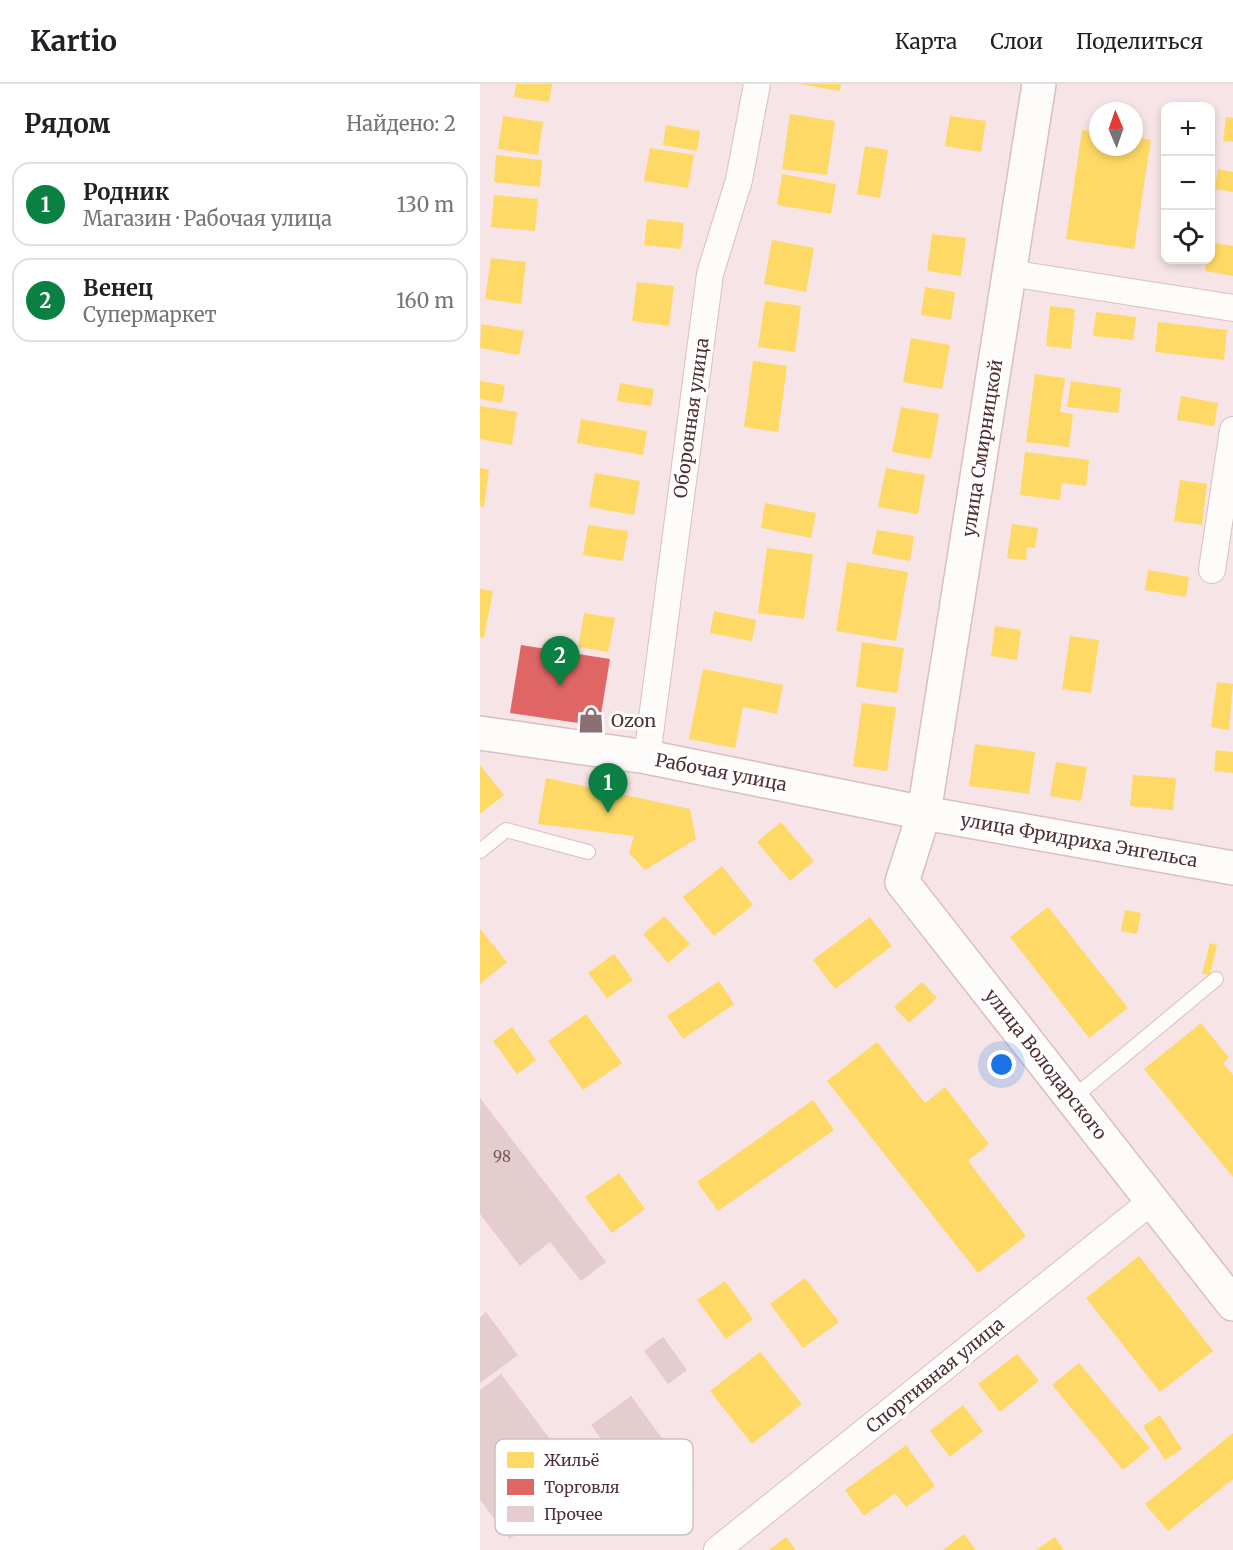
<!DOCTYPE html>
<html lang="ru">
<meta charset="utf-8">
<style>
:root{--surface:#fff;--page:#f2f2f2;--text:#202124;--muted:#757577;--line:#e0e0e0;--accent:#0b8043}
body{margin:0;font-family:Merriweather,serif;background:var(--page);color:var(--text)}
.controls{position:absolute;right:18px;top:18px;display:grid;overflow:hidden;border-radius:12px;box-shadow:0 3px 9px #0003}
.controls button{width:54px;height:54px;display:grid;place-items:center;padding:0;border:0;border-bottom:2px solid var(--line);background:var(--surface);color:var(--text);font:30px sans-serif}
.compass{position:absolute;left:609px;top:18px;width:54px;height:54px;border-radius:50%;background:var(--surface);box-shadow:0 3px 9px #0003;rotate:358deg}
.you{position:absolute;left:522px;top:981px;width:21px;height:21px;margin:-15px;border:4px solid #fff;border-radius:50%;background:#1a73e8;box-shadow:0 0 0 9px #1a73e833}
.badge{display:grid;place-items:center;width:39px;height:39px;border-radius:50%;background:var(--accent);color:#fff;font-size:20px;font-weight:700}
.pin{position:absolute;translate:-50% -50px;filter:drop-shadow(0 2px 3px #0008)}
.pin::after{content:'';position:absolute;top:32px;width:21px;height:18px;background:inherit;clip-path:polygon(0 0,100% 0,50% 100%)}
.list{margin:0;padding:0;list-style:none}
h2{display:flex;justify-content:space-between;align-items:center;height:78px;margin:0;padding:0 24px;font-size:26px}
h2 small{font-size:20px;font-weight:400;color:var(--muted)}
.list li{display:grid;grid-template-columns:39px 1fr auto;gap:18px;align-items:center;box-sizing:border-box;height:84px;margin:0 12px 12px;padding:0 12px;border:2px solid var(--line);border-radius:18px}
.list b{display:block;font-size:22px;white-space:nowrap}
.list p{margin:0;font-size:20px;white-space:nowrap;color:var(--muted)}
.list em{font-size:20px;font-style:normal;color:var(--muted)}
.icon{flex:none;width:33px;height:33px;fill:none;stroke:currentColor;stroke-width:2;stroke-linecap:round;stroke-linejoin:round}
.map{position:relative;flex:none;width:753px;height:1466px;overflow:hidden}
header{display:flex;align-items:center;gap:36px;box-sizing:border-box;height:84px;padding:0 30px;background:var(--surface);border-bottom:2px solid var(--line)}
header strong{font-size:28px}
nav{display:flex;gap:33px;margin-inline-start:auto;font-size:21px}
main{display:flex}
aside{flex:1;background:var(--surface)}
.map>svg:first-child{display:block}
.homes{fill:#ffd966}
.shops{fill:#e06666}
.building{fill:#e4cccf}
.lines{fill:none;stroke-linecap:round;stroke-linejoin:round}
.service-casing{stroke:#d8bfc3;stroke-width:16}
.minor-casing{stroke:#d8bfc3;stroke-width:28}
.secondary-casing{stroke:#d8bfc3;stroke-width:36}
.primary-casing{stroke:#d8bfc3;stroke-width:36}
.service{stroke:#fefbfb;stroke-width:14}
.minor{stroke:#fefbfb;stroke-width:26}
.secondary{stroke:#fefbfb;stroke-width:33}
.primary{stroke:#fefbfb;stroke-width:33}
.labels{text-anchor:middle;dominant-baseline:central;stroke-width:6;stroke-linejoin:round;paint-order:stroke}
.number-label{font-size:15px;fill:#77585d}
.street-label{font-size:18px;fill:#513035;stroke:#fff}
.poi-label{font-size:18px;fill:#513035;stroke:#fff;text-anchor:start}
.key{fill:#fff;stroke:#cbc1c2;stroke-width:1.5}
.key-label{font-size:16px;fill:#513035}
</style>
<header>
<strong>Kartio</strong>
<nav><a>Карта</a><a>Слои</a><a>Поделиться</a></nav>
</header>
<main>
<aside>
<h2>Рядом<small>Найдено: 2</small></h2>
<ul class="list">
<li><span class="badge">1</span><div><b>Родник</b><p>Магазин · Рабочая улица</p></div><em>130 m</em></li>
<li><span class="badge">2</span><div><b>Венец</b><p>Супермаркет</p></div><em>160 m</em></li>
</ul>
</aside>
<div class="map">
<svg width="753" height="1466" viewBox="0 0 753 1466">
<rect width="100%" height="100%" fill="#f7e4e6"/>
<path class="homes" d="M36,0h36l-3,18 -35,-5z
M320,0h41l-1,7z
M310,30l45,7 -8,54 -45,-6z
M23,32l40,6 -5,33 -40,-6z
M470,32l36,5 -5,31 -36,-6z
M746,33l7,1v24l-10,-1z
M186,41l34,6 -3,20 -34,-6z
M602,46l16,2v15h36v-10l17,3 -17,109 -68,-10z
M385,62l23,4 -8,48 -23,-4z
M170,64l44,7 -6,33 -44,-7z
M16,71l46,5 -2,27 -46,-5z
M738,85l15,3v20l-18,-3z
M302,90l54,10 -5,30 -54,-9z
M14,111l44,4 -3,32 -44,-4z
M167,135l37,4 -3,26 -37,-4z
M452,150l34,4 -5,38 -34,-5z
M292,156l42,8 -8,44 -42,-8z
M730,158l23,4v30l-28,-5 2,-11h3z
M11,174l35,4 -5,42 -36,-5z
M157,198l37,4 -5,40 -37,-5z
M445,203l30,5 -4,28 -30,-5z
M285,217l36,5 -6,46 -37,-5z
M570,222l25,3 -4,40 -25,-3z
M616,228l40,5 -3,23 -40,-4z
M678,238l69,8 -3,30 -69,-8z
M1,240l43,7 -5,24 -39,-7z
M431,254l39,7 -8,44 -39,-7z
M273,277l34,5 -9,66 -34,-5z
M555,290l30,4 -5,34 13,2 -4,33 -43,-5z
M0,297l25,4 -3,18 -22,-4z
M591,297l50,7 -3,25 -51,-6z
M140,299l34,6 -3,17 -34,-5z
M701,312l37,7 -4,23 -37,-6z
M0,322l37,6 -5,33 -32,-6z
M421,323l38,7 -8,45 -39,-7z
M101,335l66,12 -4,24 -66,-12z
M545,368l64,8 -3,26 -24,-3 -2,17 -40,-5z
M0,384l9,2 -5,37 -4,-1z
M406,384l39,7 -7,39 -40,-7z
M115,389l45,8 -6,34 -45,-8z
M700,396l27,4 -5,41 -28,-4z
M285,419l51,10 -5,25 -50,-10z
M532,440l26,4 -3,20 -8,-1 -1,13 -19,-2z
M108,441l40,6 -5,30 -40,-6z
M397,446l37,6 -4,25 -38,-7z
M287,464l46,6 -9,65 -46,-6z
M367,478l61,10 -12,69 -60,-10z
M668,486l41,7 -3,20 -41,-7z
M0,505l13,2 -9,47 -4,-1z
M234,527l42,9 -4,21 -42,-8z
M104,529l31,5 -7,34 -30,-5z
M515,542l26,4 -4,30 -26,-4z
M590,552l29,4 -8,53 -29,-4z
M382,558l42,6 -7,45 -41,-6z
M223,585l80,16 -6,29 -34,-7 -8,41 -46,-9z
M737,598l16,2 -4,46 -18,-3z
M382,619l34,4 -9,64 -34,-5z
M495,660l60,8 -6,42 -60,-8z
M736,666l17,2v21l-19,-2z
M576,678l31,5 -6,34 -31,-5z
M0,681l24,30 -24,19z
M653,691l43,3 -3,32 -43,-4z
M66,694l144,31 6,30 -51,31 -16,-17 5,-17 -96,-12z
M301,738l33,39 -24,20 -33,-39z
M242,782l31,39 -39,31 -31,-39z
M568,823l80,101 -39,30 -79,-101z
M645,826l16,3 -4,21 -16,-3z
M184,832l26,28 -22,19 -25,-29z
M390,833l22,29 -57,43 -22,-29z
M0,845l27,33 -27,22z
M730,859l7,2 -7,30 -8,-1z
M134,870l19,26 -26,18 -19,-25z
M239,897l15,23 -51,35 -16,-23z
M442,898l15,16 -28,25 -15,-16z
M106,930l36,49 -39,27 -35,-49z
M721,939l28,35 -6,5 10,12v102l-89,-108z
M32,943l24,33 -19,14 -24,-33z
M397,958l48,61 20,-16 44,57 -21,17 58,75 -48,37 -151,-192z
M333,1016l21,30 -116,81 -21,-29z
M139,1089l26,36 -33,24 -27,-36z
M659,1172l74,95 -53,41 -74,-94z
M325,1194l34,44 -36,26 -33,-44z
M245,1197l28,38 -27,20 -29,-39z
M280,1268l42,52 -50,40 -42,-53z
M537,1270l22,27 -39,31 -22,-28z
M599,1279l71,85 -27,22 -71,-85z
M483,1321l20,26 -33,26 -20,-26z
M680,1331l22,34 -17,11 -22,-34z
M753,1349v46l-65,52 -23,-27z
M426,1361l29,41 -29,21 -11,-14 -31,23 -19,-26z
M484,1450l12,16h-33z
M306,1453l10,13h-27z
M575,1453l9,13h-28z"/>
<path class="shops" d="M41,561l89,14 -11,67 -89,-13z"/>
<path class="building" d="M0,1014l126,164 -25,19 -31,-39 -30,24 -40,-52z
M6,1228l32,43 -38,28v-66z
M183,1253l24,33 -19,14 -24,-33z
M21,1290l82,109 -73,56 -30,-39v-110z
M151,1312l63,86 -41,29 -62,-86z"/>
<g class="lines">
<g class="service-casing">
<path id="service" d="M0,767l26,-21 82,22
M593,1014l143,-119"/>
</g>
<g class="minor-casing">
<path id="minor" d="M529,189l224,35
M732,486l21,-140
M167,673l63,-483 29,-94 18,-96
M237,1466l436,-350"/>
</g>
<g class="secondary-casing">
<path id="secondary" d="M444,729l-22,69 331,422"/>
</g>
<g class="primary-casing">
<path id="primary" d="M0,649l167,24 277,56 309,55
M444,729l115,-729"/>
</g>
<use href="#service" class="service"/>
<use href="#minor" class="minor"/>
<use href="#secondary" class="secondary"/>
<use href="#primary" class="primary"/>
</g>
<defs>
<g id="shop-bare" transform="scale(2.07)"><path d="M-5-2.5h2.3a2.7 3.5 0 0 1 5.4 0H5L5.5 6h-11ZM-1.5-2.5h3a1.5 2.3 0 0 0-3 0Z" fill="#8b6f73" stroke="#fff" stroke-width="2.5" paint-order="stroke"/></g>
</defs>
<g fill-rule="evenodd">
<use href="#shop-bare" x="111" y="636"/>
</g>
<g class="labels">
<g class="number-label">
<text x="22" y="1072">98</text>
</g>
<g class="street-label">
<text transform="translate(211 334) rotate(-82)">Оборонная улица</text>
<text transform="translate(502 364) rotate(-81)">улица Смирницкой</text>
<text transform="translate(241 688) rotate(11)">Рабочая улица</text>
<text transform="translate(599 756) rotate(10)">улица Фридриха Энгельса</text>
<text transform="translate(566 980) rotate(52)">улица Володарского</text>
<text transform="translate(455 1291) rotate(-39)">Спортивная улица</text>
</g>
<g class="poi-label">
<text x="131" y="636">Ozon</text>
</g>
</g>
<rect x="15" y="1355" width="198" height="96" rx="9" class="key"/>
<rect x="27" y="1368" width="27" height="16" fill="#ffd966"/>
<rect x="27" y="1395" width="27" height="16" fill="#e06666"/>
<rect x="27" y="1422" width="27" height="16" fill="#e4cccf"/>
<g class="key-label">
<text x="64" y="1382">Жильё</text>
<text x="64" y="1409">Торговля</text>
<text x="64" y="1436">Прочее</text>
</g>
</svg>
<div class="controls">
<button>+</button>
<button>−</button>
<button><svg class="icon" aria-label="locate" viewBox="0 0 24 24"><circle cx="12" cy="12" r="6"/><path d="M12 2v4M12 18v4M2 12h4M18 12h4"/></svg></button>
</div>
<svg class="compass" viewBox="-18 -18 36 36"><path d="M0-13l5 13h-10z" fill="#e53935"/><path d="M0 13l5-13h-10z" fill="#757577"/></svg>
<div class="you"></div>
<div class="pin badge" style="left:128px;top:729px">1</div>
<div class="pin badge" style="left:80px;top:602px">2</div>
</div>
</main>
